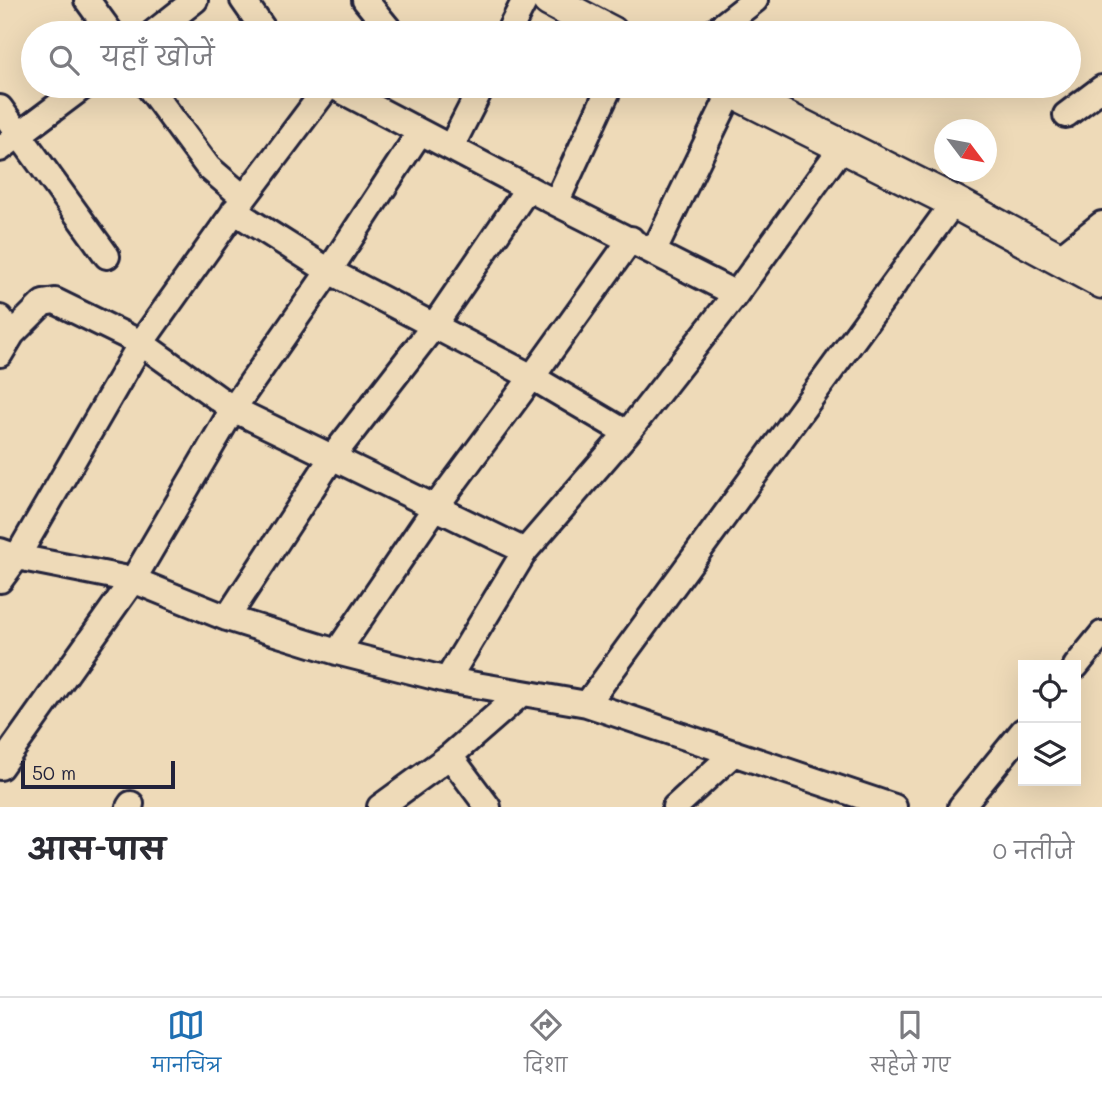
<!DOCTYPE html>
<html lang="hi">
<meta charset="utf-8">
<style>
:root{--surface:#fff;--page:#f2f2f3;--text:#2b2b33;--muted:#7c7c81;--line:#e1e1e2;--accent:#1f6fb2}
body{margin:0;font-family:Mali,"Playpen Sans Deva",sans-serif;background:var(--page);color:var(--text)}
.controls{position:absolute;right:21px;bottom:21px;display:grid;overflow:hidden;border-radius:0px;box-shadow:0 7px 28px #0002}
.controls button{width:63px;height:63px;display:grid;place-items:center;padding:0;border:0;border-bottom:2px solid var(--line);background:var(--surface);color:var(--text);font:35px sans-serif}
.compass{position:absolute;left:934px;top:119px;width:63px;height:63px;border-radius:50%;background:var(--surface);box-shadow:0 7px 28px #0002;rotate:122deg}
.scale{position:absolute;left:21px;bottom:18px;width:154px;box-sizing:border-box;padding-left:7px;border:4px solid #22223b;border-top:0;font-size:19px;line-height:24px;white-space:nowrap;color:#22223b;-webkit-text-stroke:5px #eedab8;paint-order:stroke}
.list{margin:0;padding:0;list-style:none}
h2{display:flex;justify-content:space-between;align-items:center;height:91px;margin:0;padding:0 28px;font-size:30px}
h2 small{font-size:23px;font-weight:400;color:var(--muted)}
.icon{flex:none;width:38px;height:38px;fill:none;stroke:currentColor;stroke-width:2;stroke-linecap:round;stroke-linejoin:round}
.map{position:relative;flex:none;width:1102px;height:807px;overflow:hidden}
.search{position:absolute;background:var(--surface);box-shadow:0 7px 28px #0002;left:21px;right:21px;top:21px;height:77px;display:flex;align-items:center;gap:18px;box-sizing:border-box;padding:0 24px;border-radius:38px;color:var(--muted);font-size:26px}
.sheet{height:189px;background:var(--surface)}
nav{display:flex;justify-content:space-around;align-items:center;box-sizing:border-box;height:98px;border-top:2px solid var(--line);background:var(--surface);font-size:19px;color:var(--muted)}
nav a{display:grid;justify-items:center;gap:4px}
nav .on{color:var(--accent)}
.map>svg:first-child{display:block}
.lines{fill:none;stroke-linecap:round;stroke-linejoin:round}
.minor-casing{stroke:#22223b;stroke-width:30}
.major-casing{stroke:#22223b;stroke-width:37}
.minor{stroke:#eedab8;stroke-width:24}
.major{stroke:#eedab8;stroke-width:32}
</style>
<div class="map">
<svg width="1102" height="807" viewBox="0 0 1102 807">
<rect width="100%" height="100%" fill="#eedab8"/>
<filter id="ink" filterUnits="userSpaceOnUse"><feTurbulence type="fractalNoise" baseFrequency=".0143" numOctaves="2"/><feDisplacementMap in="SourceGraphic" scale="14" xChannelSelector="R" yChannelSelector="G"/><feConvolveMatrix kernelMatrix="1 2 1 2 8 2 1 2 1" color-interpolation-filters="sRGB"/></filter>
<g filter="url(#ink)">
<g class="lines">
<g class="minor-casing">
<path id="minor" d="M87,0l24,33
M243,0l23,33
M365,0l27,33
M153,33l42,-33
M508,33l17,-33
M713,33l42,-33
M148,86l60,81 36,31
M333,86l223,117 180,91
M0,108l107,148
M1066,115l36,-27
M451,147l31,-61
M0,149l84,-63
M556,203l54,-117
M234,211l95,60 203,106 95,56
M654,251l78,-161
M1058,259l44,-35
M1076,268l26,-19
M0,318l12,16 -12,20
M12,334l31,-31 12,-2 86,42 92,66 292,142
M0,551l17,6 116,23 94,38 110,34 110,28 140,24 307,103
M0,580l17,-23 124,-214 103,-145 82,-109 5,-3
M227,618l106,-162 100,-129 95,-139
M337,652l98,-144 97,-131 99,-138
M1076,666l26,-32
M447,680l78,-129 102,-118 109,-139 106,-147
M587,704l367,-502
M450,756l38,51
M0,767l133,-187 100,-171 96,-138 91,-139
M129,807l2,-3
M380,807l70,-51 72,-63
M675,807l59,-54
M961,807l62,-76"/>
</g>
<g class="major-casing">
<path id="major" d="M549,0l63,33
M722,86l232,116 148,80"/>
</g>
<use href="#minor" class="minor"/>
<use href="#major" class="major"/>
</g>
</g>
</svg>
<div class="controls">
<button><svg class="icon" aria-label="locate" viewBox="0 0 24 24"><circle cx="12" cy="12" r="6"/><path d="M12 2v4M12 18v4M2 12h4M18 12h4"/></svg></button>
<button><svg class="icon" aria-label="layers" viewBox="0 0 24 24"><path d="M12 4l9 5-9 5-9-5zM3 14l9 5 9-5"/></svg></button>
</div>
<svg class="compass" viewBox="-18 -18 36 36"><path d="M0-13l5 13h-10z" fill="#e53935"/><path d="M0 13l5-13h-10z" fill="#7c7c81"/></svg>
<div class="scale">50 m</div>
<div class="search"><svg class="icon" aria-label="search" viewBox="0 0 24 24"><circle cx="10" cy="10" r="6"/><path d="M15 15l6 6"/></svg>यहाँ खोजें</div>
</div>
<section class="sheet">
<h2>आस-पास<small>0 नतीजे</small></h2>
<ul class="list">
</ul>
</section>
<nav>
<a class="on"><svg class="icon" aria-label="map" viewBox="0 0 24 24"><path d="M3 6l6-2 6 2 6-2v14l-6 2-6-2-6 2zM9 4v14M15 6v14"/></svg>मानचित्र</a>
<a><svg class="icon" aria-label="directions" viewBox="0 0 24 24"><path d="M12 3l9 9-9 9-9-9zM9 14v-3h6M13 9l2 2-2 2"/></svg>दिशा</a>
<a><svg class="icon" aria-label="saved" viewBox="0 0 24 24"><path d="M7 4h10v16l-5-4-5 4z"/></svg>सहेजे गए</a>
</nav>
